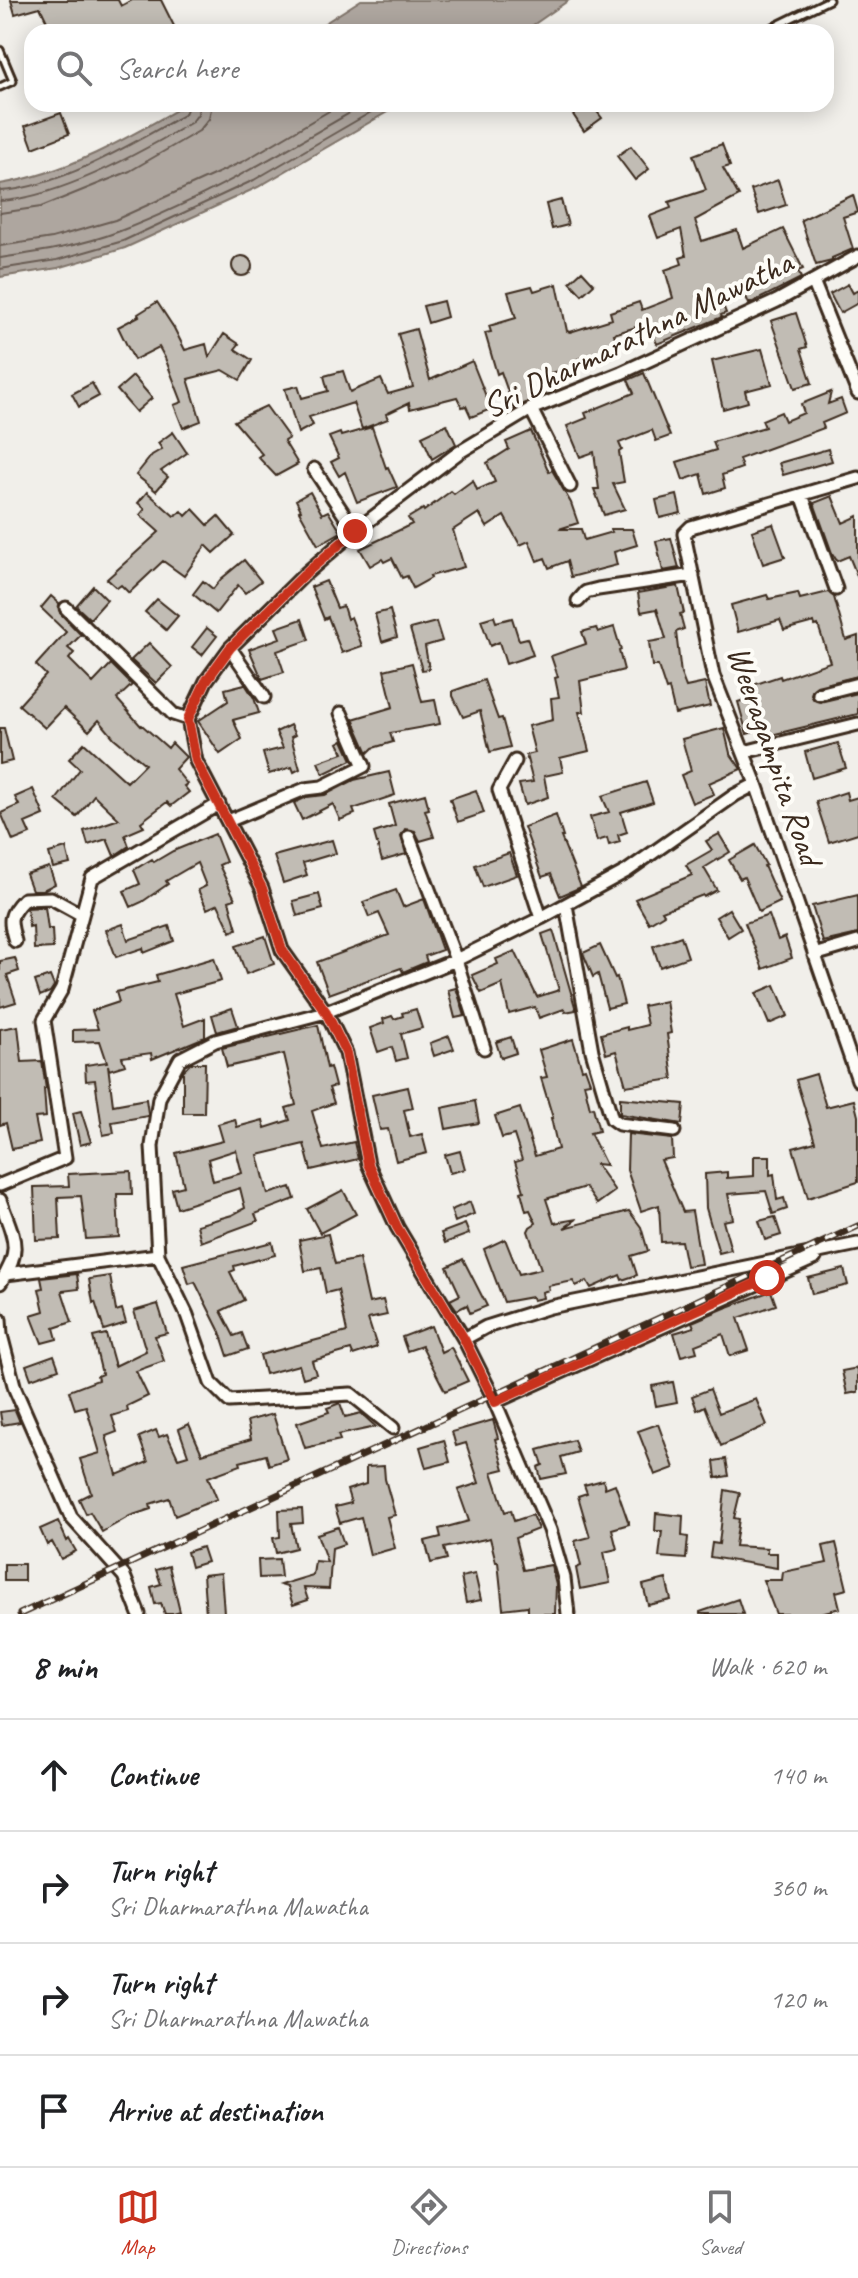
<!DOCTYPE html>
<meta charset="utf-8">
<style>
:root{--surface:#fff;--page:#f6f6f6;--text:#202124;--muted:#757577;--line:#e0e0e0;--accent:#c8321e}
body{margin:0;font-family:Caveat,sans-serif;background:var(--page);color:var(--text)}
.stop{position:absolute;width:24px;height:24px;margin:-18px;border:6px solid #c8321e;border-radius:50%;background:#fff}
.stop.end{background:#c8321e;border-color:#fff;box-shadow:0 2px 8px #0008}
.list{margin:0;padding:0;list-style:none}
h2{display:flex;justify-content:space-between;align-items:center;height:104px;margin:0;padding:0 32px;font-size:34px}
h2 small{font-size:26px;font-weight:400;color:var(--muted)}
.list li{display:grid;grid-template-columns:52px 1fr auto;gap:24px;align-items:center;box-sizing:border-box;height:112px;padding:0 32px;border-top:2px solid var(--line)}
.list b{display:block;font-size:30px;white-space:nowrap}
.list p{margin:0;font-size:26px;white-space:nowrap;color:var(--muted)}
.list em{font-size:26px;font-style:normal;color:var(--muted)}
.icon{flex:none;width:44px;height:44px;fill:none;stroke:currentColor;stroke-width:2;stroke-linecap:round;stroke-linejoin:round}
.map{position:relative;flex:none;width:858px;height:1614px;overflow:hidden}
.search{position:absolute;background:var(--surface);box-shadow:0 4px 20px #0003;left:24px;right:24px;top:24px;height:88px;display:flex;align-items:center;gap:20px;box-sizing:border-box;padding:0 28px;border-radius:24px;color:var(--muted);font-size:30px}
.sheet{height:552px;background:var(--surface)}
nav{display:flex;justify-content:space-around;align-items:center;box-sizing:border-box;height:112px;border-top:2px solid var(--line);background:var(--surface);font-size:22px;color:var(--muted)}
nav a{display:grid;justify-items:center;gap:4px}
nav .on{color:var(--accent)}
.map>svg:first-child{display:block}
.water{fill:#aea69f;stroke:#80746b;stroke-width:2}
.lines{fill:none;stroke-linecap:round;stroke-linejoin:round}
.shore{stroke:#695c52;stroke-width:2}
.building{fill:#c1bcb4;stroke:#3b2a1e;stroke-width:2;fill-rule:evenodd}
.lane-casing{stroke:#3b2a1e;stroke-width:11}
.street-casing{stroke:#3b2a1e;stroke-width:17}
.lane{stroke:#fdfcf7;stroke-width:5}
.street{stroke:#fdfcf7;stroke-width:11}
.rail-casing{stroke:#3b2a1e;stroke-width:7}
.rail{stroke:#fdfcf7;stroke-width:4;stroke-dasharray:12;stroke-linecap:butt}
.route{stroke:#c8321e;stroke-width:10}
.labels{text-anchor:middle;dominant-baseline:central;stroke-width:8;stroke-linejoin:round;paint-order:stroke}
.street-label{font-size:34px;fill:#3b2a1e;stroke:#fdfcf7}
</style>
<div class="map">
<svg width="858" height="1614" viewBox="0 0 858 1614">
<rect width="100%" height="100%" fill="#f1efea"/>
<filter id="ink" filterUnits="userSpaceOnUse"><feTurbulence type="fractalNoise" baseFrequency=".0125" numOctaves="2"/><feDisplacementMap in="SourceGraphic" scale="16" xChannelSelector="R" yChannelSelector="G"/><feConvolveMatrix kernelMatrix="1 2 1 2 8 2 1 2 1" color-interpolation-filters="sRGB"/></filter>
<g filter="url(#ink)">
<path class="water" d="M361,0h208l-46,32h-212z
M187,104h214l-143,83 -133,61 -67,20 -58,9v-93c68,-11 128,-46 187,-80z"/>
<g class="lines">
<path class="shore" d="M0,191c58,-3 134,-48 185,-77l4,-10
M0,201c58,-3 142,-49 192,-79l6,-8 1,-10
M0,213l41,-6 89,-36 69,-40 10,-12 3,-15
M0,246l52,-8 63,-18 129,-59 97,-57
M0,258c40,-6 81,-12 120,-27 86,-33 166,-81 245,-127
M0,269l57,-9 66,-19 131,-61 131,-76"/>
</g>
<path class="building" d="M11,0h107l3,6 11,-6h29l16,32h-125l-12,-25 -25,7z
M584,104h7l11,14 -18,13 -12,-18z
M61,113l8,21 -36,14 -8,-22z
M722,144l8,22 -7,2 16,28 -44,24 7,21 35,-11 6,18 40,-19 20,40 -5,2 3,7 -52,26 -7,-17 -23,8 7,18 -5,2 1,2 -65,27 -8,-21 -35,11 3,10 -9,3 1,3 -31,9 2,7 -54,13 8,20 -20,10 -13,-37 -4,2 -12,-41 6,-1 -2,-6 27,-8 -8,-26 24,-6 2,5 23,-7 10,47 3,1 42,-13 -2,-7 29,-10 3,8 31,-12 -8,-28 17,-6 -2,-6 6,-2 -5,-27 -23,9 -8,-22 21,-8 -2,-6 37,-12 -13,-35z
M631,146l18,23 -14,11 -18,-24z
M778,180l8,25 -27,9 -8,-24z
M853,195l5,17 -15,5 10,32 -21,9v3l-16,4 -15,-45z
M561,200l7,25 -16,4 -6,-25z
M232 266a10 10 0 1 1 20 0a10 10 0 1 1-20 0Z
M582,271l12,13 -12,11 -12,-13z
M848,284l5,9 5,-3v13l-18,10 -10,-19z
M443,301l4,16 -19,6 -5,-17z
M157,302l17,26 11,22 21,-6 3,13 15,-23 15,10 -4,5 17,11 -12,20 -17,-10 -35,9 13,42 -18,7 -9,-23 8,-3 -17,-44 -6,-11 -25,13 -16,-33 21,-11 -1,-2z
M796,313l11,34 -6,2 11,34 -17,5 -24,-67z
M416,329l14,51 42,-19 19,48 -20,8 -5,-11 -4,1 -5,-10 -47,12 -1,-6 -23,11 2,5 -26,10 -9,-26 -44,14 4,8 -15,8 -13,-44 13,-3 4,12 26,-7 -4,-15 19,-5 7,21 31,-13 7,15 25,-7 -15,-53z
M762,349l10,35 -27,7 3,11 -25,7 -11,-48z
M644,373l26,63 -14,5 -4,-11 -33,13 3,7 -3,2 5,30 -11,2 12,25 -21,6 -10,-26h5l-5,-37 -14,5 -13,-31 20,-8 -2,-5 49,-20 -6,-13z
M133,376l19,22 -16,14 -19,-22z
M92,383l7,13 -20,11 -7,-13z
M831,392l-3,12 13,-5 5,14 -24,10 2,5 -85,31 3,9 -20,7 3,13 -19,6 -5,-20 -18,6 -6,-18 39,-12 -3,-8 52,-15 -3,-7 19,-8 4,9 19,-8 -3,-9z
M266,406l23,32 -5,3 14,23 -22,12 -18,-19 4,-3 -28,-33z
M447,424l9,20 -24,15 -10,-23z
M372,427l14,41 2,-1 9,20 -40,15 -12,-30 -6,4 -8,-14 8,-4 -10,-21 11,-4 1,3z
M531,431l18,41 3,-2 19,33 7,20 -19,6h22l3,11 28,-8 -2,-3h22l5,16 -23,7 3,13 -46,12 -4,-16 -18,7 -4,-10 -8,3 -8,-20 -9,4 -16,-29 -17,11 -8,-14 -26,17 11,37 -34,9 1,2 -18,10 -6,-12 -5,2 -10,-20 -8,4 -2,-3 -12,7 -10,-17 52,-25 -4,-6 15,-9 1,2 27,-20 3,3 19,-14 4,10 18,-8 -8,-19 22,-14 -3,-7z
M173,432l14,21 -26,18 7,6 -12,14 -20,-16 16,-20 10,-6 -4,-6z
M828,449l4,12 -49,14 -4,-12z
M147,492l27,24 8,-5 4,5 7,-7 15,16 10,-9 16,19 -20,18 -8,-8 -22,31 -21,-15 -34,32 -8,-8 -4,3 -10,-9 52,-47 -19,-17 5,-6 -7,-6z
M310,492l12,22 6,-3 13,21 -23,13 -19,-34 2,-1 -5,-10z
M677,495l4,18 -21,5 -4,-18z
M832,496l11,27 15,-7v62l-9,-22 -12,5 -5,-8 -18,-50z
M773,524l12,33 -22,7 -11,-33z
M671,538l8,30 -16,3 -7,-30z
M244,560l17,21 -16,12 -7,-8 -22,28 -23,-19 10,-13 10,8 8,-10z
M326,581l11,27 6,-2 4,13 4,-2 11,29 -20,7 -14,-36 -4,2 -13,-32z
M93,586l14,14 -17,19 -14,-13z
M678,586l6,27 -4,1 4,15 -8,3 5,42 5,13 19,-4 5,23 -35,8 -6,-25 -3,1 -8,-24h-6l-3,-24 17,-3 -9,-30 -16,3 -3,-19z
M828,592l6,5 12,43 12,-4v40l-41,10 -4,3 -2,6 3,5 6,2 38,-9v21l-91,22 -2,-7 -18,5 -9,-32 19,-6 -4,-11 27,-9 1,3 49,-17 -12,-37 -3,1 -1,-4 -30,8 -4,-10 -42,12 -7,-27 36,-10 2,4 29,-6 2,6z
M51,596l8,7 1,10 21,22 -13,13 6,5 -5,6 24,24 18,-19 21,21 -15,14 24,27 1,-1 26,23 4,-5 14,14 -11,12 12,15 -3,2 5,6 -18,14 -4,-4 -26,20 3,5 -19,8 4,11 -15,10 -7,-17 -19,6 -4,-14 35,-12 -25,-24 -17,22 -21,-17 24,-31 -11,-10 15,-16 43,39 18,-18 -31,-26 -15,-18 -10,11 -25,-23 -19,20 -26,-23 27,-30 -10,-10 30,-33 -25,-24z
M157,599l21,17 -12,14 -21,-18z
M390,610l7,27 -15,5 -7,-28z
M494,616l2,6 16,-4 7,22 8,-2 6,17 -27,9 -7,-22 -9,4 -9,-26z
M302,619l7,21 -32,11 7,21 -22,7 -13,-30 31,-11 -4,-10z
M436,622l6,19 -17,5 4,23 -7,1 -12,-41z
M614,627l7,23 -2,1 5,19 -44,11 4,31h-5l10,39 -29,7 3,14 -19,4 4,21 -23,8 -6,-21 14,-2 -7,-27 9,-2 -7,-27 25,-6 -2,-22 8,-1 -4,-19 3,-1 -7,-21 35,-12 -4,-12 14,-4 2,4z
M207,628l10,8 -15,19 -10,-8z
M149,643l23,24 -16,16 -25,-23z
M412,663l10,39 13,-2 5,24 -50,9 3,9 -20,6 -5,5 -15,-34 40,-12 -9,-37z
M484,680l14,39 4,-1 8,29 -20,5 -10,-41 -17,6 -10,-21v-5z
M245,684l9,14 5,15 -26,7 9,19 -22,15 -22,-33 30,-20 -3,-12z
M290,725l5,10 -4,2 9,32 -6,3 -2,-5 -23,7 -6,-21 20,-5 -7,-16z
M0,728h4l8,33 -12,3z
M724,728l6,25 11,16 -32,14 5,11 -22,9 -11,-28 10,-4 -9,-32z
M343,740l9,20 -29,14 -5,-12 25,-9 -5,-10z
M838,743l8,25 -34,10 -7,-26z
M389,772l6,23 -42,14 2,5 -15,6 -7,-16 -31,16 -8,-17 13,-6 18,-2 29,-15z
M646,782l7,20 -32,10 6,20 -9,3 2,7 -11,3 -2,-7 -10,3 -7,-24 19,-5 -7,-16z
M33,789l11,26 -19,8 5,11 -17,7 -12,-28 18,-8 -4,-8z
M476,790l8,23 -26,9 -8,-23z
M846,792l2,8 10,-3v36l-29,9 -13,-40z
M425,794l4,15 -4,1 9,27 -14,4 -5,-10 -10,-2 -4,7 5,18 -24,7 -8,-28 21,-7 -6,-22z
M556,815l7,22h-2l20,50 -21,9 -9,-22 -9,3 -18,-50z
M215,834l11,28 -7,3 16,34 -6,2 8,28 -6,3 -13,-28 -11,5 -9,-19 8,-4 -9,-23 -31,18 2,3 -26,18 -11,5 -7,-16 16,-7 -6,-14 18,-11 2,3 19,-11z
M719,834l11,18 -26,16 13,22 -13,7 -1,-2 -41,16 2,3 -15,9 -14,-24 57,-24 -6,-10 26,-15 -6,-9z
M332,840l4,13 -33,10 4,12 -24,8 -9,-27z
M755,845l11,20 -2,1 16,36 -21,10 -15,-35 -4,2 -11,-19z
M66,848l4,16 -17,4 -4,-15z
M509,853l8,22 -34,12 -8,-22z
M49,867l6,17 -12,6h-11l-6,-16z
M396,890l7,17 21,-8 18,51 -17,6 2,6 -24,10 -2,-4 -72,26 -12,-32 72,-27 -10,-22 -10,4 -6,-15z
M319,894l4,15 -26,7 -4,-15z
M858,895v39l-35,8 -11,-36z
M45,907l3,22h4l1,19 -19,1 -1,-23 -4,1 -2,-19z
M729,909l12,20 -13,8 -12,-20z
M769,915l9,25 7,-3 7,21 -29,11 -18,-46z
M123,924l5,16 41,-14 5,15 -30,12 -1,-5 -27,9 -10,-27z
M553,930l23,80 -11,2 -1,-3 -25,9 -4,-11 -26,7 -7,-30 -21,9 -9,-18 26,-11 -2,-5 19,-8 22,46 22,-7 -17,-56z
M265,936l9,28 -28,10 -10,-28z
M681,936l7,21 -28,10 -7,-21z
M600,945l15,33 2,-1 7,27 -17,4 -9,-34 -5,3 -10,-24z
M15,958l4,13 -12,4 9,27 -16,5v-46z
M214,958l7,23 -47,13 10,32 21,-8v19l-53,22 -1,-6 -29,4 3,8 -16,5 -1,-5 5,40 33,-6 2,14v3l-36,6 2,11 -11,2 -8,-55 -9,1 -1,-16 22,-3 -7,-21 -27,1v-12l25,-1 -6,-18 27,-9 -3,-10 42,-10 -2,-7z
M50,976l4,10 -4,6 -10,4 -5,-15z
M775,985l13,31 -19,8 -13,-31z
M456,988l9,28 -10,2 -7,-28z
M666,1001l5,32 -4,1 6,45 -47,7 -10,-35 -10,3 -5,-20 26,-7v3l20,-5 -4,-19z
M232,1008l6,18 -21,6 -5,-17z
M416,1009l6,19 -21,6 6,24 -11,3 -4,-14 -14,5 -8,-24 14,-5 -1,-4 9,-3 2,3 9,-3 -1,-3z
M318,1025l9,43 3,-1 5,19 -6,2 5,15 -22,8 11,38 31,-7 4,17 -47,11 -7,-26 -46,11 10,39 23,-7 4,12 -40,15 3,7 -57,21 -4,-17 35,-10 13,-7 -5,-20 -63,20 -5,-19 12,-3 -8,-33 47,-12 -5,-17 17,-5 2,8 26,-7 2,8 25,-8 -4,-12 10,-3 -12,-51 -57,13 -5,-19zM236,1150l6,23 -29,8 -5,-22z
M18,1026l4,36 20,-1 4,28h-2l2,28 -11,1 5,25 -28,6 -6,-26 -6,2v-96z
M449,1036l5,13 -20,7 -4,-13z
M511,1037l5,16 -15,5 -5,-16z
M573,1039l9,30 3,-1 5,14 -6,1 6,25 3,-1 6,24 -9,2 16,32 -10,-1 19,27 -18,13 -12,-17 -39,12 8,24 23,-4 -13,9 65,-17 12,16 7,24 -17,5 6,19 -15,5 -2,-5 -29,13 -4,-7 -11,5 -3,-5 -25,5 1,4 -7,2 1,6 -10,2 -1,-3 -28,5 -20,-53 21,-10 14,35 22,-5 -13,-38 2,-4 6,-4 -6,-13 -4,1 -5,-19 3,-1 -9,-29 7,-2 -8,-25 -12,3 -7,-22 25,-8 15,48 23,-7 -7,-31h2l-12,-40 6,-1 -8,-27z
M191,1063h14l-1,50h-21v-42z
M816,1074l10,33 28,-7 4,16v66l-50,16 -15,-50 22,-6 -19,-62z
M408,1087l5,21 -9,2 6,27 12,-3 5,19 -31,8 -8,-32 -8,1 -8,-35z
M620,1098l64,6 -2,20 -62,-10z
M475,1101l4,22 -33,6 -4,-21z
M81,1111l10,31 -11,3 -7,-32z
M628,1134l44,5 1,19 -12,2 22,52 9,-1 9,53 -15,2 -5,-25 -20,1 -2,-37 -18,6 -14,-41z
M460,1151l5,18 -15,4 -5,-18z
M754,1156h16v19l4,-1 3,26 7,-2 3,11 -14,5 -7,-23 -38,3 5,25 -10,2 8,29 -12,3 -13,-45 -1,-34 22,-2v6l27,-2z
M131,1171l1,23h-15l2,43 -33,2 -5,-43 -23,1 2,42 -24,1 -2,-53 35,-1 -1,-12z
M343,1190l13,24 -36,19 -13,-24z
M470,1202l4,12 -19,8 -4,-12z
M775,1217l6,18 -16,5 -6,-19z
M465,1224l4,10 -24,9 -4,-10z
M328,1234l7,30 24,-5 10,44 14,-3 4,15 -19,4 9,28 -24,8 -2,-5 -39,11 4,13 -13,4 -4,-13 -34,9 -5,-19 87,-23 -9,-42 -12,3 -5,-25 -16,3 -6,-31z
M272,1242l3,13 -41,11 1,4 -5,2 14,28 -23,11 13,25 8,-3 6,16 -20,7 -8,-24 -25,-50 -6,2 -6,-19z
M463,1259l24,47 -17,7 -3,-8 -10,5 -7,-10 10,-5 -13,-28z
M844,1269l4,16 -36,9 -4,-16z
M77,1274l2,15 -17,2 10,31 -18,6 3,11 -15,4 -11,-28 13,-4 -5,-22 4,-1 -2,-10z
M110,1276l6,35 6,-2 4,14 -22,7 -9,-28 -2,1 -4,-24z
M771,1291l5,14 -38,13 11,32 -19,6 -7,-22 -28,11 2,7 -16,4 -7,-23 20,-6 -2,-5 33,-14z
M158,1304l9,29 -12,3 9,25 -28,10 12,25 -21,10 1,5 -16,5 5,16 -11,4 11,39 31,-13 -9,-25 17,-7 3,7 8,-3 11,24 10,-3 -9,-26 10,-5 13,30 49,-15 -4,-18 26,-7 14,45 -18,6 -3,-10 -26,7 1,3 -33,12 9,22 -42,17 -6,-18 -19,6 1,5 -21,7 -28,16 -12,-20 -4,2 -7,-15 12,-6 -11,-34 20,-6 -14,-47 -11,3 -6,-18 29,-11 -1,-4 5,-2 -9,-37 13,-3 9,32 31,-15 -12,-40z
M431,1326l10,26 10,-5 17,34 -23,10 -23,-45 -15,5 -5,-14z
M54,1355l5,14 -28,10 -5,-14z
M858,1368v24l-11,2 -5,-23z
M673,1382l4,20 -21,4 -4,-20z
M710,1389l9,24 37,-14 11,26 -46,21 -16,-40 -8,4 -5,-14z
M340,1403l5,14 16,-4 15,14 -38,8 2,5 -35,8 -8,-25 32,-11 -2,-4z
M15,1410l5,12 -18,3 -2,-13z
M493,1420l5,18 -3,1 9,30 -12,3 13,40 6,-2 3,11 18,-6 6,14 -23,9 8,32 28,-5 5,20 -1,29h-27v-8l-25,3 -5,-47h-2l-6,-24 -46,10 3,11 -16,4 -6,-22 16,-4 -2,-8 30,-8 -11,-31 21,-7 -13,-40 -10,3 -4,-14z
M658,1424l16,44 -19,7 -17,-44z
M444,1440l6,22 -24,6 -6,-21z
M574,1440l4,12 -17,5 5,17 -25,5 -3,-12 5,-2 -5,-15z
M726,1459l3,17 -13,2 -2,-17z
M384,1466l1,13 10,36 -8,2 8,31 -25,7 -9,-38 -21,6 -5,-16 16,-4 -4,-13 19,-6v-17z
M603,1480l2,8 10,-4 14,40 -17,5 5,20 -13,3 6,31 -30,6 -4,-21 5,-2 -6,-25 15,-4 -12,-41 9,-3 -3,-8z
M725,1490l15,3 -6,25 5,1 -4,27 32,2v5h10v15l-67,-11 2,-14 7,1z
M302,1509l1,14 -12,1 5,24 -20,5 -3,-15 7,-1 -1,-27z
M656,1513l27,3 -1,20 6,1 -2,22 -27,-2 3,-26h-7z
M58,1521l9,20 2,-2 7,12 -15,8 -9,-17 -5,3 -7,-16z
M338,1527l6,17 -12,4 -3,41 -25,-1 4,12 -15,5 -6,-18 -7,-2 33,-10 2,-14 12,1 -10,-28z
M836,1543l11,46 -11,3 4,16 -23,6h-41l-13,-34h19l1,-8 44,-9 -4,-17z
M202,1547l5,15 -16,5 -4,-15z
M279,1559l2,18 -22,1 -1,-18z
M4,1564h20v17h-20z
M169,1566l11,46 -6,2h-9l-4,-11 -6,1 -4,-17 10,-3 -5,-14z
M221,1573l3,40 -18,1 -3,-39z
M475,1574l6,26 -15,3 -5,-26z
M666,1579l5,21 -23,5 -5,-20z
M738,1599l5,15h-43v-2z"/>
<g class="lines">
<g class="lane-casing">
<path id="lane" d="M763,32l66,-32
M0,50l13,31 -13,6"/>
</g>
<g class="street-casing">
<path id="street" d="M813,281l45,112
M531,409l39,77
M314,469l41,62
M858,478l-167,49 -7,7 29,141 43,109 102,296
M802,495l34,94
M578,601l8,-9 12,-3 95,-14
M66,608l107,106 15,5
M230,648l34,49
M819,694l39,-10
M744,752l114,-28
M515,761l-16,29 42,128
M228,821l77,-32 17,-2 42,-21 -23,-53
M409,837l47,123 28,88
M566,905l26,146 20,68 7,5 55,7
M15,941c-6,-21 -7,-26 9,-42l27,-1 31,17
M814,955l44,-13
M0,1185l65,-27 -21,-138 18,-31 30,-111 127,-74
M0,1200c13,37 24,49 0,83
M6,1274l152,-19
M0,1319l1,16 14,54 56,128 53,59 15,38
M464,1339l22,-12 64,-20 308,-63
M495,1402l320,-144
M393,1428l-42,-34 -122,7 -18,-18 -24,-68 -29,-60 -6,-109 7,-48 21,-39 35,-18 111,-29 130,-52 85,-42 86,-47 108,-76 21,-11
M568,1614l-4,-36 -14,-48 -58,-135 -28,-56 -67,-112 -29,-63 -22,-111 -20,-41 -44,-62 -20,-62 -66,-127 -8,-42 18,-38 24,-33 75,-74 50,-43 103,-78 73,-44 90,-36 156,-72 81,-45"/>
</g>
<use href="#lane" class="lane"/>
<use href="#street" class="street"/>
<g class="rail-casing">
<path id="rail" d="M20,1614l838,-388"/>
</g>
<use href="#rail" class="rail"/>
</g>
</g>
<g class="lines" filter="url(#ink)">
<path class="route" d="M355,531l-50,43 -75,74 -24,33 -18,38 8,42 66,127 20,62 44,62 20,41 22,111 29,63 67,112 31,63 272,-124"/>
</g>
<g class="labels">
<g class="street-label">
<text transform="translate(637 334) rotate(-26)">Sri Dharmarathna Mawatha</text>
<text transform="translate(775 755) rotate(71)">Weeragampita Road</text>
</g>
</g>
</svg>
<div class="stop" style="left:767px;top:1278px"></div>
<div class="stop end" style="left:355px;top:531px"></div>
<div class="search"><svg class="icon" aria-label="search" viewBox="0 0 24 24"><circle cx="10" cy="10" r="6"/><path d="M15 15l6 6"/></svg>Search here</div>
</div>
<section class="sheet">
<h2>8 min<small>Walk · 620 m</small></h2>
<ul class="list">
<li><svg class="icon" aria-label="ahead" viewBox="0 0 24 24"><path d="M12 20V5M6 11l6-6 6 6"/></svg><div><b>Continue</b></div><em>140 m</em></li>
<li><svg class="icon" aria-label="right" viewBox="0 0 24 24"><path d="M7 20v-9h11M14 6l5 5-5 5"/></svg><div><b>Turn right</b><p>Sri Dharmarathna Mawatha</p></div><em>360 m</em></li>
<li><svg class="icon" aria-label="right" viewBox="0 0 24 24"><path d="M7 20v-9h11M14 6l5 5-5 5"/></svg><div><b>Turn right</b><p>Sri Dharmarathna Mawatha</p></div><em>120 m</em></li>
<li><svg class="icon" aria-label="arrive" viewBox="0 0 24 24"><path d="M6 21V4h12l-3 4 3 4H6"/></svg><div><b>Arrive at destination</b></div></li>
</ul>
</section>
<nav>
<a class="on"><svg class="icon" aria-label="map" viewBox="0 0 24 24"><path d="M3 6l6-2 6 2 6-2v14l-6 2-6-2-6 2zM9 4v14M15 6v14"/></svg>Map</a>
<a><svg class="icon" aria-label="directions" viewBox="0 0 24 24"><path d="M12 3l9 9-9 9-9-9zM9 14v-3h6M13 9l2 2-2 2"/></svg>Directions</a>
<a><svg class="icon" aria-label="saved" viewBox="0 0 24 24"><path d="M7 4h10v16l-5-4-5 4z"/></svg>Saved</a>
</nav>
